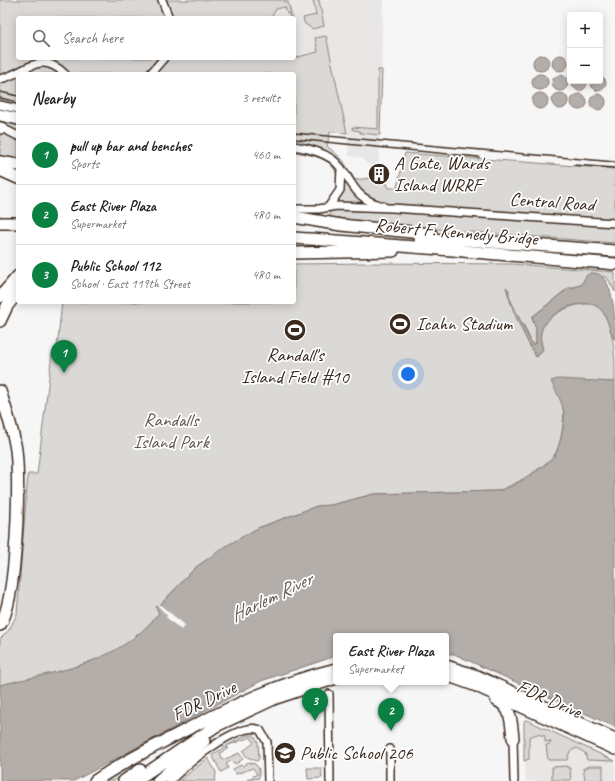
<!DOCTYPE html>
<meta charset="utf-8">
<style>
:root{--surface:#fff;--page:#f6f6f6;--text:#202124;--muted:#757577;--line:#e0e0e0;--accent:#0b8043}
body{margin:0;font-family:Caveat,sans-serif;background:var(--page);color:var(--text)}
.controls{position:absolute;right:12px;top:12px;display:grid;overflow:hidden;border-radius:4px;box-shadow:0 2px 10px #0003}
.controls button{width:36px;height:36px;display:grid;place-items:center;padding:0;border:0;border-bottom:1px solid var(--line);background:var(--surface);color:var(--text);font:20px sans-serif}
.you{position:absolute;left:408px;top:374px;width:14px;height:14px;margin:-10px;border:3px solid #fff;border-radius:50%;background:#1a73e8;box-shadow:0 0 0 6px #1a73e833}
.badge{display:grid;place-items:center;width:26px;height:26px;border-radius:50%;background:var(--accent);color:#fff;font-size:13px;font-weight:700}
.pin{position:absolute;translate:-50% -33px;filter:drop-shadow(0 1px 2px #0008)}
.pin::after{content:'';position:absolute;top:21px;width:14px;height:12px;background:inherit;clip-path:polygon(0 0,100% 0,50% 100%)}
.popup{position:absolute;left:333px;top:633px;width:116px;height:52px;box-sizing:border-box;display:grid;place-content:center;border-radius:4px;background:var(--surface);filter:drop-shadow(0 1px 3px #0005);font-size:13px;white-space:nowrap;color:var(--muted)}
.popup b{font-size:15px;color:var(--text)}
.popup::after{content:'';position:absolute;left:50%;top:100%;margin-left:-8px;border:8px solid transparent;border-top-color:var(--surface)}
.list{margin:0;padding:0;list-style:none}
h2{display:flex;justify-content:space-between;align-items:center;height:52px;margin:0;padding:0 16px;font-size:17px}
h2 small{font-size:13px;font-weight:400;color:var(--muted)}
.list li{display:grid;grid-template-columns:26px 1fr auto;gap:12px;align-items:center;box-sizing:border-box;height:60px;padding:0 16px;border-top:1px solid var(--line)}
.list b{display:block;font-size:15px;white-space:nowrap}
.list p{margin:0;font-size:13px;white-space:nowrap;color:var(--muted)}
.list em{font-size:13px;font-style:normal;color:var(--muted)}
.icon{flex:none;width:22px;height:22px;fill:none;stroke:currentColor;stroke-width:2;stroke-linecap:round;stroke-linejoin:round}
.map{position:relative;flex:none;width:615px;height:781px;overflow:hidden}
.search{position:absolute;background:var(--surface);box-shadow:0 2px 10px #0003;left:16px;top:16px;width:280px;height:44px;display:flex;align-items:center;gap:10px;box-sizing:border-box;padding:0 14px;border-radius:4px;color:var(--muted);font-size:15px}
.panel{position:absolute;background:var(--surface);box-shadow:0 2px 10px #0003;left:16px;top:72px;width:280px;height:232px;border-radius:4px}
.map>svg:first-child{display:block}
.built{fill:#e9e7e6}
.green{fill:#dbd9d6;stroke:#8b827a}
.water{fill:#b4aeaa;stroke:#847972}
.pier{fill:#f7f6f6}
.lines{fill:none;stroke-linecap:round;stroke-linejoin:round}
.minor-casing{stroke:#3b2a1e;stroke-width:10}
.highway-casing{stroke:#3b2a1e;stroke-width:14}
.minor{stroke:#fff;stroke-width:7}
.highway{stroke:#fff;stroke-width:11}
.rail{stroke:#3b2a1e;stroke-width:1.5}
.labels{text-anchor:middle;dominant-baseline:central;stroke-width:3.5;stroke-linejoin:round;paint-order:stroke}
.poi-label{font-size:19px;fill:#3b2a1e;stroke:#fff;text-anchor:start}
.street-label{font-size:19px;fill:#3b2a1e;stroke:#fff}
.park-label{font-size:19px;fill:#63564c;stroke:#fff}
.water-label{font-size:20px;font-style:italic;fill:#65584f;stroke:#fff}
</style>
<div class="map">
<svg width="615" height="781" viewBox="0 0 615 781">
<rect width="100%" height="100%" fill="#f7f6f6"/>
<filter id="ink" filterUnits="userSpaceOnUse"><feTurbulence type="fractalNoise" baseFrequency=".025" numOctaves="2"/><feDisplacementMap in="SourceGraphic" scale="8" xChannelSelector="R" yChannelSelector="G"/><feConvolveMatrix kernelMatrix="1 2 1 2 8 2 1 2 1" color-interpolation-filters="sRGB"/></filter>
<g filter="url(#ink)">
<path class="built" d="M265,0h118l-4,168 -10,-2 -7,-8 -13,-2 -2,-23 -17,-1 -36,-74v-40h-30z
M525,720l90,40v21h-90l-1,-59z"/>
<path class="green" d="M0,0h285v2h3l4,16h-2l-1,-5 -2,1 -2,-7 -9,2 -5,9h-253v40h276l24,-6 -3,-14 11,-2 21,97 -17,-1 -3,14 15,13 13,21 15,-2 17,5 2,5h8l8,-35 210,16v74l-219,-17 -66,-9c0,-4 -1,-11 0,-16 2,-4 6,-5 7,-10 5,-31 -18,-35 -43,-39v-78h-276v86l-18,-4z
M313,0h6l5,26 -11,3 -8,-5 -2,-6 13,-3z
M378,70h4l-2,65 -20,-2v-2l-7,-1 -1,-3 26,2z
M367,263l145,1 103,8v20l-8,-15 -21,-1 -5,9 -13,3 -36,29 4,12v15h-4l-9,-21h-3l17,34 6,-8c-3,-8 -4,-17 1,-24 9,-14 47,-31 59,-14 12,22 12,47 12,71l-36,-1 -16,27c2,11 -2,37 -8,46 -7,11 -45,34 -58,37l-123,3 -43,11 -14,1 -59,22 -16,9 -46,30 -35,37 -5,3 3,6c-7,9 -15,20 -25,27 -37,25 -90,37 -134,45v-46l9,-9 8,-16 11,-140h9l15,-121 5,-6 5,-45h232v-38z
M525,720h2l88,41 -28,-1 -2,-7 -8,-5 -7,3 -3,9h-19l-2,-15 4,-1 1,-3 -6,1v-6l-8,-2 -8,3v22l-5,2v-39z
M247,735h7l4,7 1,17 -2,2 -10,-4 -4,-6 11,-8 -3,-6 -25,9z
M225,747l4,1 -9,5 3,7 16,-7 4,6 -7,5 -5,-3 -5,3 2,4 -7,4 -9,-17z
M160,749l-46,32h-11l6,-4z
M208,758l8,14 -1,9h-36z
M248,762l7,2 4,5v9l-12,2 10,-6 -4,-6 -17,6 -3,-5 8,-4 2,1z
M567,766v2h3l1,12h-19v-13z
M588,766h15v14h-18l-2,-12h4z
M307,768h14l1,10 -14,1z"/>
<path class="water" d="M552 63a8 8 0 1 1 16 0a8 8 0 1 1-16 0Z
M533 63a8 8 0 1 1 16 0a8 8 0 1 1-16 0Z
M532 82a8 8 0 1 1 16 0a8 8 0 1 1-16 0Z
M552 83a8 8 0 1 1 16 0a8 8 0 1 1-16 0Z
M600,76l5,3 1,5 -4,6 -5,1 -6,-5v-5h9z
M571,81h16c0,6 -3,10 -9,10l-6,-5z
M532 101a8 8 0 1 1 16 0a8 8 0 1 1-16 0Z
M552 101a8 8 0 1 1 16 0a8 8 0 1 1-16 0Z
M571 102a8 8 0 1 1 16 0a8 8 0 1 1-16 0Z
M590 102a8 8 0 1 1 16 0a8 8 0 1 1-16 0Z
M590,273c25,-3 25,46 25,67 -7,-10 -7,-28 -19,-34 -15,-8 -43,5 -52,19 -5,7 -4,16 -1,24l-7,8c-12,-21 -24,-46 -30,-70l3,3v7l23,47h4v-15l-4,-12c19,-13 26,-26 49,-32l5,-9z
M558,379l57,3v345l-161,-73h-8v-18h-110v20l-75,25 -187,100h-74v-96c61,-15 117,-20 159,-72l-3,-6 5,-3 35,-37 30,-21 32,-18 59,-22 14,-1 43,-11 123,-3c16,-3 48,-23 58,-36 4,-6 10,-32 9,-39 0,-12 -8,-24 -13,-35z"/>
<path class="pier" d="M159,604l26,21 -4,5 -15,-13 1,-2 -10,-10z"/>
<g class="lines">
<g class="minor-casing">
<path id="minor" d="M162,0l7,18
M150,74l14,-16
M0,79c25,-5 39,-30 65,-5
M0,105l18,4
M0,127l18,9
M294,146c12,2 28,6 38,13 22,17 16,38 51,47
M329,206l11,-16 1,-22
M294,209h25l17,-3 56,2 223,15
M329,694l1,87
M513,738l1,43
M390,749v32
M170,781c15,-15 69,-61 90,-51l7,12 1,39"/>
</g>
<g class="highway-casing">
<path id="highway" d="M0,115l18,4
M0,128h1
M0,162l18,3
M0,170l18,8
M294,217l47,8 90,9
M0,223h18
M294,238c107,7 214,17 321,26
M420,239l45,1 150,11
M294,253l99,-2
M0,297l18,-21
M0,321l7,-15 11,-14
M0,391c6,19 13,38 16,59 4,32 1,150 -16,175
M446,666l31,10 138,63
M446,675l28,10 141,64
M496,700c16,7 15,22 17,38
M95,781c27,-19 57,-33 85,-48 50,-26 101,-51 156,-64
M124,781l16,-11
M135,781l81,-55 60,-28 60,-20
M158,781l46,-40"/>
</g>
<use href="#minor" class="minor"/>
<use href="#highway" class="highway"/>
<path class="rail" d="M0,92l18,4
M0,98l18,4
M294,133l321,29
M294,139l185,18
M573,165l42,3"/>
</g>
</g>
<defs>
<g id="building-disc" transform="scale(1.15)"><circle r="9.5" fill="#3b2a1e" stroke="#fff"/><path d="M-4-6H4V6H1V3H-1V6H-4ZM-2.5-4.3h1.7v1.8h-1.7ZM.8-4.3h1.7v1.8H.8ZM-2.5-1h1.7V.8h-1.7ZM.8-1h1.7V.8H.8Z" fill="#fff"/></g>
<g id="stadium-disc" transform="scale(1.15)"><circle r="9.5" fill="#3b2a1e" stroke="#fff"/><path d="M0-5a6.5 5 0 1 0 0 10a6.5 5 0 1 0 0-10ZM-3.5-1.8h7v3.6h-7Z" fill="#fff"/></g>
<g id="school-disc" transform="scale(1.15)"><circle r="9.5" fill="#3b2a1e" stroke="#fff"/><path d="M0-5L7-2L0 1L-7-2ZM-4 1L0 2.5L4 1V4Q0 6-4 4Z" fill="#fff"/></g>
</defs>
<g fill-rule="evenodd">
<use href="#building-disc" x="379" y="174"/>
<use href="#stadium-disc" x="400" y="324"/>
<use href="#stadium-disc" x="295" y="330"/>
<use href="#school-disc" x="285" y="753"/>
</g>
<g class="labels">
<g class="poi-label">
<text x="394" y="163">A Gate, Wards<tspan x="394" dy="22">Island WRRF</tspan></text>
<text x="416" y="324">Icahn Stadium</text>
<text x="295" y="355" text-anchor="middle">Randall's<tspan x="295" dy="22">Island Field #10</tspan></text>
<text x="300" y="753">Public School 206</text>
</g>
<g class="street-label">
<text transform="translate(552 202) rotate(4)">Central Road</text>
<text transform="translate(456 232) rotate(5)">Robert F. Kennedy Bridge</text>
<text transform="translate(549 699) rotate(24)">FDR Drive</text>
<text transform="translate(204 701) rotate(-26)">FDR Drive</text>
</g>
<g class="park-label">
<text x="171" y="420">Randalls<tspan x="171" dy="22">Island Park</tspan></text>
</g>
<g class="water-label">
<text transform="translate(271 597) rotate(-26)">Harlem River</text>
</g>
</g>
</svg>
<div class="controls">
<button>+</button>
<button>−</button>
</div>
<div class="you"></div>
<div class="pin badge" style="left:64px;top:373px">1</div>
<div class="pin badge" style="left:391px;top:731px">2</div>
<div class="popup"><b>East River Plaza</b>Supermarket</div>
<div class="pin badge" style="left:315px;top:721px">3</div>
<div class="search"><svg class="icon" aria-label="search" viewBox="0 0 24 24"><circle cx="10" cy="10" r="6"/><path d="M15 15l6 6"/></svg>Search here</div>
<section class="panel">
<h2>Nearby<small>3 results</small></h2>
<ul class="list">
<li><span class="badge">1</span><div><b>pull up bar and benches</b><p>Sports</p></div><em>460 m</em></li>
<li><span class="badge">2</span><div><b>East River Plaza</b><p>Supermarket</p></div><em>480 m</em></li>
<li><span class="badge">3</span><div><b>Public School 112</b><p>School · East 119th Street</p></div><em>480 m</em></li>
</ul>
</section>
</div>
